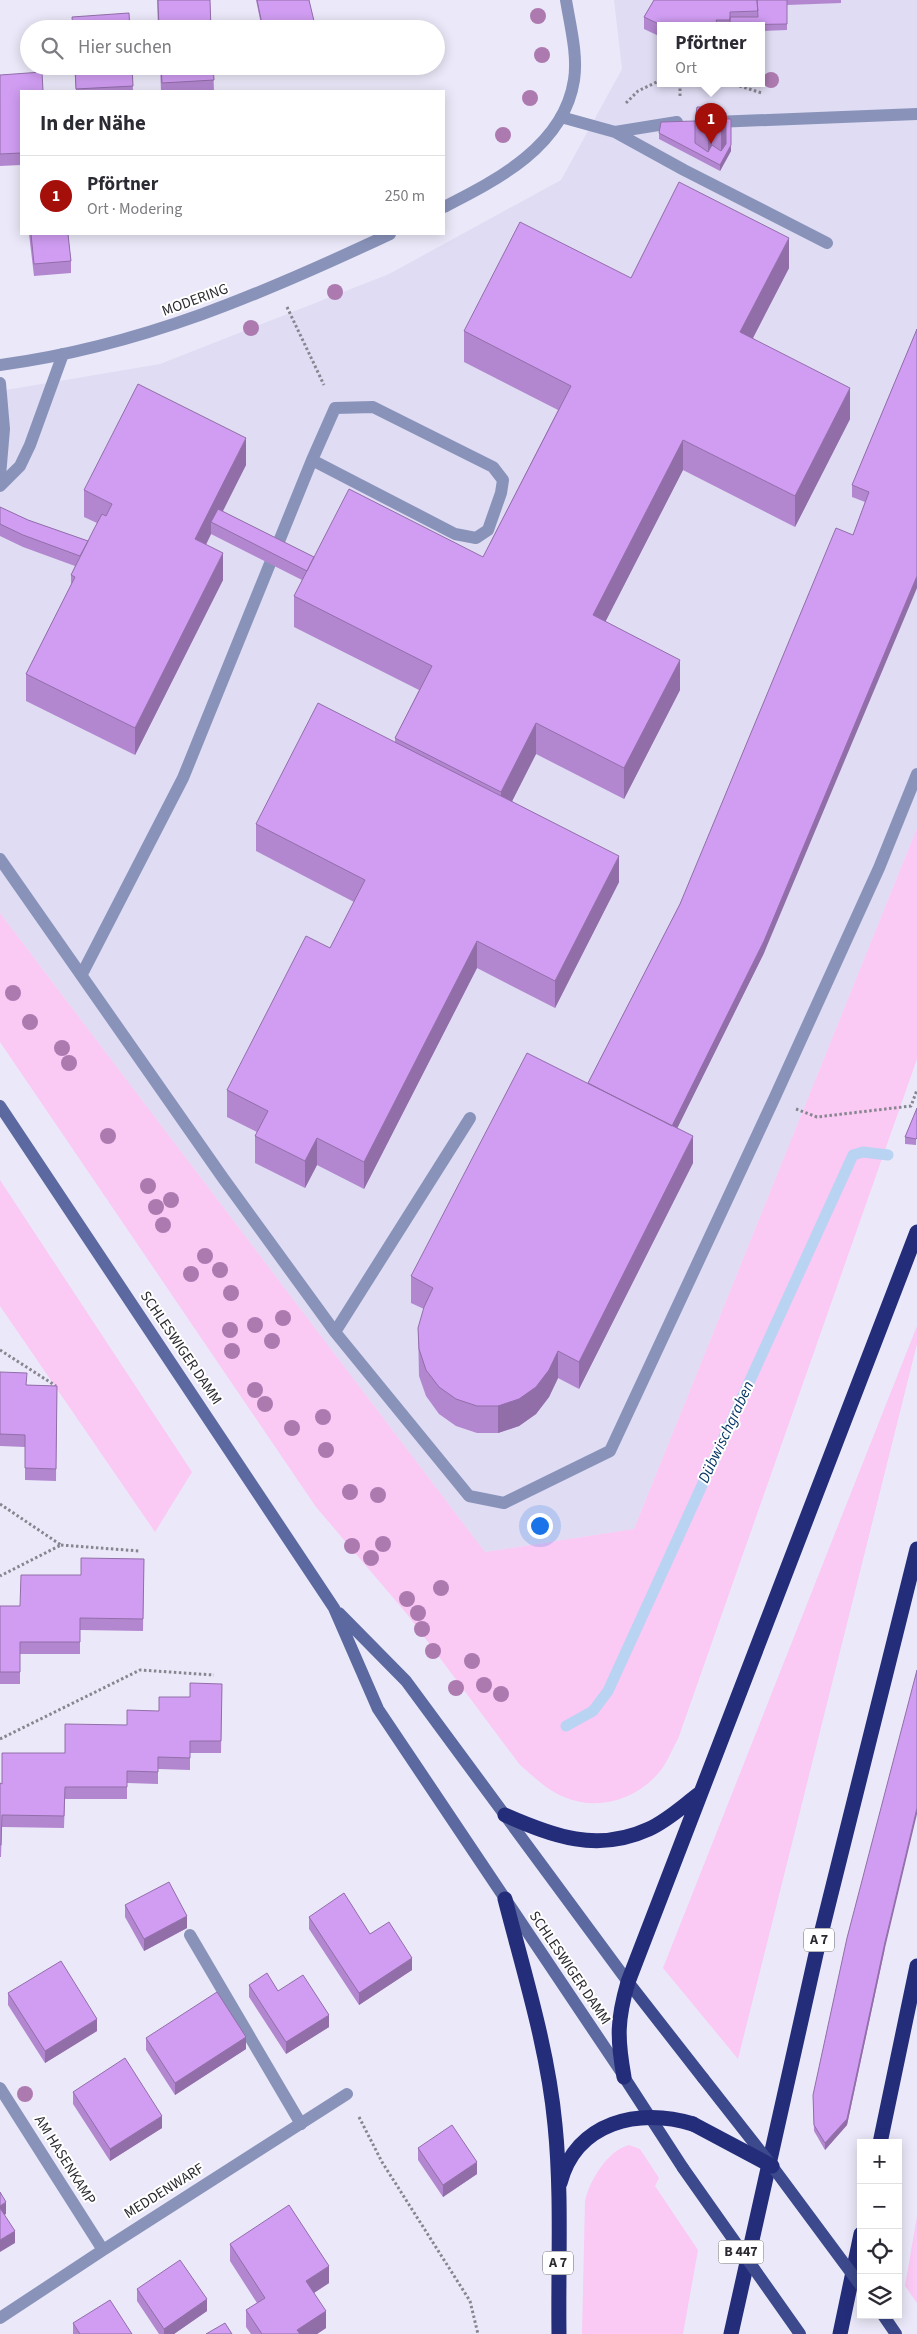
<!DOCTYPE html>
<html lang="de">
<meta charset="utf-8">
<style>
:root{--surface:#fff;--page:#f2f2f3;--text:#2b2b33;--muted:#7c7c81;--line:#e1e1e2;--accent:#a40f0a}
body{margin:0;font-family:"Source Sans 3",sans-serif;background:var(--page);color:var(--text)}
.controls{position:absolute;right:15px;bottom:15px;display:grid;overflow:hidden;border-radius:0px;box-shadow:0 2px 12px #0003}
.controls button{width:45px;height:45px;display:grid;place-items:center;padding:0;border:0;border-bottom:1px solid var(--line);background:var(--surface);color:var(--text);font:25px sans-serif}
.you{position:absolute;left:539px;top:1525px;width:18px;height:18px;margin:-12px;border:4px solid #fff;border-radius:50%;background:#1a73e8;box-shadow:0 0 0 8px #1a73e833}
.badge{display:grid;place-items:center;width:32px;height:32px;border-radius:50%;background:var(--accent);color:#fff;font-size:16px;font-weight:700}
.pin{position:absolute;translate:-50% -41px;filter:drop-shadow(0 1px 2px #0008)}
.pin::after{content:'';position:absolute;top:26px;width:18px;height:15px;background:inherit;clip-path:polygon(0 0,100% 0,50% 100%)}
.popup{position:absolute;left:657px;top:22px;width:108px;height:65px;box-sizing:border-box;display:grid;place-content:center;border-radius:0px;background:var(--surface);filter:drop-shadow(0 1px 4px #0005);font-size:16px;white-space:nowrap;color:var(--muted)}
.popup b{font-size:19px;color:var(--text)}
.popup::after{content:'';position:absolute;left:50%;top:100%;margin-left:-10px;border:10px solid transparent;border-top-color:var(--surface)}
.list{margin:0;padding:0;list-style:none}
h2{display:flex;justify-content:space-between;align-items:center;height:65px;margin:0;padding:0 20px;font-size:21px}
h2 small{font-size:16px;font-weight:400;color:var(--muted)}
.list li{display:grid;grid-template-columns:32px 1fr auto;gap:15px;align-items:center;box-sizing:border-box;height:80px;padding:0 20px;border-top:1px solid var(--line)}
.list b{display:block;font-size:19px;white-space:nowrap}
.list p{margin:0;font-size:16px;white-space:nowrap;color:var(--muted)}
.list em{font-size:16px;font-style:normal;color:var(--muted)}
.icon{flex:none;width:28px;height:28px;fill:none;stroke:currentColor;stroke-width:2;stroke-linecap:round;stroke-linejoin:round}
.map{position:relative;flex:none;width:917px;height:2334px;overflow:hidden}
.search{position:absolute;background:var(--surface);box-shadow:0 2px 12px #0003;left:20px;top:20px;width:425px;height:55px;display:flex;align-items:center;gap:12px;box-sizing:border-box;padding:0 18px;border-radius:28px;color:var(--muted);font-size:19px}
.panel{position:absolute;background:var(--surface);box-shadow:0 2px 12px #0003;left:20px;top:90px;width:425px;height:145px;border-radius:0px}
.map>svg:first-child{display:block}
.built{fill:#dfdcf3;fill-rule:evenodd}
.green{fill:#fac9f4}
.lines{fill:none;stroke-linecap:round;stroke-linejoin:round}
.stream{stroke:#b9d3f2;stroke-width:11}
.path{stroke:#878690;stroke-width:3;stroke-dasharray:2.5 2.5;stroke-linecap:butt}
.lane{stroke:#8993ba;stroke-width:12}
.street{stroke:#8993ba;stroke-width:12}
.secondary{stroke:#5b69a0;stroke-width:12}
.primary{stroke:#3c498c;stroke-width:12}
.highway{stroke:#242d7a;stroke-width:15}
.primary-bridge{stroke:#3c498c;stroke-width:12}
.highway-bridge{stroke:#242d7a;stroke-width:15}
.tree{fill:#ad7ab0}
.wall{fill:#b387d0}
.shaded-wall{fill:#926ea9}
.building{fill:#d09df2;stroke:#926ea9}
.labels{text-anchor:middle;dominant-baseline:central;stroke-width:4;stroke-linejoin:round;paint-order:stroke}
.shield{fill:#fff;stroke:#6b6a6e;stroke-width:1}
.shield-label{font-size:14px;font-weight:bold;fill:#2b2a30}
.street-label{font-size:15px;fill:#2b2a30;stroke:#fff}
.water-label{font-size:16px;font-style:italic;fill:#073766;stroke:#fff}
</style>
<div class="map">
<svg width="917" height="2334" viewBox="0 0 917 2334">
<rect width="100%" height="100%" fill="#ebe9f9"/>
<path class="built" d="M614,0h303v828l-283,701 -149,23 -485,-639v-522l160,-27 229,-90 172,-94 61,-111zM661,25h100v58h-100z"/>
<path class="green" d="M917,828v231l-239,680c-6,10 -10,22 -17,31 -23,29 -62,42 -97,27 -17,-7 -30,-20 -44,-32l-113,-151 -91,-107 -316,-465v-129l485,639 149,-23z
M0,1180l192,292 -37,60 -155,-226z
M917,1326v18l-179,715 -75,-91z
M629,2145l11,4 19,29 -4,8 43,64 -15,84h-101l3,-133c5,-21 22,-50 44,-56z
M917,2216v87l-12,-17z"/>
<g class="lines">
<path class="stream" d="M566,1726l27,-15 15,-20 245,-536 10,-3 25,3"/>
<path class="path" d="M730,83l32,10
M680,96v-13
M626,103l12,-12 23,-11
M287,307l37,78
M796,1109l21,8 94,-11 6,-16
M0,1350l56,36
M0,1504l61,41 -61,31
M61,1545l78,6
M0,1739l140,-69 74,5
M359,2117l23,45 88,139 8,33"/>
<path class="lane" d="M561,117l54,15 69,38 143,73
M715,122l202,-8
M615,132l62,-10
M0,383l4,46 -4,47
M373,407l120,60 10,13 -2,13 -13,37 -12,8 -21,-4 -143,-74 23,-52z
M0,486l20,-20 10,-21 33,-91
M0,859l223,319 112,154 134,164 35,7 106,-52 164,-352 105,-231 38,-94
M82,974l101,-196 129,-318
M335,1332l135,-214
M190,1935l111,189"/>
<path class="street" d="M444,207c53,-27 120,-61 130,-127 4,-25 -4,-55 -8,-80
M0,365c142,-19 262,-71 390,-131
M0,2088l103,162
M0,2318l103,-68 244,-156"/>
<path class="secondary" d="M0,1106l334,502 44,101 246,367
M339,1613l67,68 222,301"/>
<path class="primary" d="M628,1982l75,96
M624,2077l59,91
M883,2315l13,19"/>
<path class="highway" d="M505,1815c48,21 92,38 144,14 18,-8 34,-23 50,-35
M505,1899c19,74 43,150 50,226 7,69 3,140 4,209
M624,2077c-7,-39 -7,-57 4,-95l289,-750
M880,2143l37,-177
M560,2183c16,-61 79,-76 133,-59
M731,2334l85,-380 101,-405
M840,2334l21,-100"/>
<path class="primary-bridge" d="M703,2078l69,88 89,120
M683,2168l117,166"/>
<path class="highway-bridge" d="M693,2124l79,42"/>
</g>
<g class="tree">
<circle cx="538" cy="16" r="8"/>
<circle cx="542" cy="55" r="8"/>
<circle cx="771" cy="80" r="8"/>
<circle cx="530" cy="98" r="8"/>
<circle cx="503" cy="135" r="8"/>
<circle cx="335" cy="292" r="8"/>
<circle cx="251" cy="328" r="8"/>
<circle cx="13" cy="993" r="8"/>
<circle cx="30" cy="1022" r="8"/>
<circle cx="62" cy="1048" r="8"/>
<circle cx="69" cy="1063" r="8"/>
<circle cx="108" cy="1136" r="8"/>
<circle cx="148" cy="1186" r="8"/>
<circle cx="171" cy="1200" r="8"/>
<circle cx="156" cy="1207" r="8"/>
<circle cx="163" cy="1225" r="8"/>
<circle cx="205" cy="1256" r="8"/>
<circle cx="220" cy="1270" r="8"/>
<circle cx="191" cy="1274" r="8"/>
<circle cx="231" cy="1293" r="8"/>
<circle cx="283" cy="1318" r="8"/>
<circle cx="255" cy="1325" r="8"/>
<circle cx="230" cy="1330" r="8"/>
<circle cx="272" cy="1341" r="8"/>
<circle cx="232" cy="1351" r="8"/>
<circle cx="255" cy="1390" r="8"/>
<circle cx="265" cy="1404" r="8"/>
<circle cx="323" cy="1417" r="8"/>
<circle cx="292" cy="1428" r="8"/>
<circle cx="326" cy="1450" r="8"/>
<circle cx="350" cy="1492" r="8"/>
<circle cx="378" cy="1495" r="8"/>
<circle cx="383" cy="1544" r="8"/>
<circle cx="352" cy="1546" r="8"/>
<circle cx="371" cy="1558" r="8"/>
<circle cx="441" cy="1588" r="8"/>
<circle cx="407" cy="1599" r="8"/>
<circle cx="418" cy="1613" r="8"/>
<circle cx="422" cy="1629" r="8"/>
<circle cx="433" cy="1651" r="8"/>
<circle cx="472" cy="1661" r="8"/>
<circle cx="484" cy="1685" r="8"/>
<circle cx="456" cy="1688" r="8"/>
<circle cx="501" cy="1694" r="8"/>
<circle cx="25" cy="2094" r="8"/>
</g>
<path class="wall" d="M157,0h53l1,29h-53z
M256,0h53l5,27 -6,2h-46z
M654,0h187v3l-54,2v25l-26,1v-6h-100v12l-17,-8v-12z
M74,66h58l1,25h-57z
M160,66h53l1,25h-53z
M0,75l21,16v74l-21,1z
M713,113l13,6 5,32 -11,20 -61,-32v-6l36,-12z
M29,234h39l3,27v12l-37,3z
M789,268l-36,70 97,81 -55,108 -112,-57 -78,152 75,68 -56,109 -88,-45 -24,47 107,81 -64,126 -78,-40 -113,221 -47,-24 -12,23 -50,-25v-27l2,-4 -30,-15v-27l103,-142 24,-46 -98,-51v-27l139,-82v-4l24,-48 -125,-63v-31l8,-16 -91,-46 -5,11 17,35 -88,175 -109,-54v-27l45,-89v-10l4,-9 -52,-19 -23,-11v-29l28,13 60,21 9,-18 -13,-6v-27l162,-25 -24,46 92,46h169l75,-147 -94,-48v-31l167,-53z
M917,329l-153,624 -87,175 16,35 -114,226 -21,-11 -9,19 -13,17 -17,12 -21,7h-21l-21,-7 -17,-12 -13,-18 -7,-20 -1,-48 6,-19 -13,-6v-27l177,-193 92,-179 173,-369 12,-33 -13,-5v-12z
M917,1108l-1,37 -11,-1v-7z
M0,1372l27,13 30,1 -1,95 -31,-1v-33l-25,-1z
M144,1559l-1,72 -63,-1v24h-60v30h-20v-78h20l61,-31z
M222,1684l-1,69h-31v17l-32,-1v15l-31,-1v16h-62l-1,29 -62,-1 -1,30h-1v-74l2,1 63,-31 62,-28z
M125,1905l62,23 -43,23 -19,-34z
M309,1917l61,17 42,36 -53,35 -50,-76z
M885,1948l-38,177 -22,25 -11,-19 -1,-29z
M249,1985l29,6 51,36 -43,27 -37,-57z
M8,1993l89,38 -52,32 -37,-58z
M146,2038l100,11 -71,46 -29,-45z
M73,2092l89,36 -52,33 -37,-57z
M418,2148l59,26 -34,23 -25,-37z
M230,2244l99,39 -15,10 12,35 -9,6h-66l-5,-7v-17l11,-7 -27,-42z
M137,2289l70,22 -33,23h-15l-22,-33z
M73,2323l59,11h-59z"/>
<path class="shaded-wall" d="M314,21v6l-6,2h-28z
M726,113v38l-5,6v-26z
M712,124v27l-4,7v-27z
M731,145v6l-11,20v-6z
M789,238v30l-49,95v-31z
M850,388v31l-55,108v-31z
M246,438v27l-30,60 -5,-3v12l-16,32v-27z
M683,440v30l-90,176v-31z
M223,553v27l-88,175v-27z
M917,576v12l-153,365 -97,196v-12z
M680,660v30l-56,109v-31z
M536,723v31l-35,69v-31z
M619,856v26l-64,126v-27z
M477,941v27l-113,221v-27z
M693,1136v27l-114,226v-27z
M317,1138v27l-12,23v-27z
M558,1351v27l-9,19 -13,17 -17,12 -21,7v-27z
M917,1808v6l-32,134 -38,177 -22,25v-7l60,-201z
M187,1916v12l-43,23v-12z
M412,1958v12l-53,35v-12z
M329,2015v12l-43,27v-12z
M97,2019v12l-52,32v-12z
M246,2037v12l-71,46v-12z
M162,2116v12l-52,33v-12z
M477,2162v12l-34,23v-12z
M6,2202v12l-6,4v-12z
M15,2231v12l-15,9v-12z
M329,2266v17l-23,15v-17z
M207,2299v12l-33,23h-10v-5z
M326,2311v17l-9,6h-20v-4z"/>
<path class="building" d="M158,0h52l1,29h-52z
M257,0h52l5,21 -34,8h-17z
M654,0h103l1,11 -28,1v8h-14l2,5h-57l-17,-8z
M757,0h30v24l-57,1v-8h28z
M129,13l1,16h-57l-1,-12z
M75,66h57l1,20 -57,3z
M161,66h52l1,14 -52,3z
M42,72l1,19h-22v62l-21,1v-79z
M697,107h16v6h13v11l-5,7 -9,-7 -4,7 -13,-9z
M726,119h5v26l-11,20 -61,-32 2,-11 34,-1v22l13,9 4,-7 9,6 5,-7z
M679,182l110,56 -49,94 110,56 -55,108 -112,-56 -90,175 87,45 -56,108 -88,-45 -35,69 -106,-54 37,-72 -138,-70 55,-107 134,68 88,-171 -107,-55 56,-109 111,56z
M31,234h37l3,27 -37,3z
M917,329v247l-153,365 -92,185 -84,-43 92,-179 156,-376 17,7 16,-43 -17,-7z
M138,384l108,54 -51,101 28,14 -88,175 -109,-54 49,-97 -4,-2 23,-46 8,-15 4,2 6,-12 -28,-14z
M0,507l28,13 60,21 -8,15 -57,-21 -23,-11z
M218,509l96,48 -7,14 -96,-49z
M318,703l301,153 -64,125 -78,-40 -113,221 -47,-24 -12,23 -50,-25 13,-25 -41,-21 79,-154 24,12 35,-68 -109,-56z
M527,1053l166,83 -114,226 -21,-11 -9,19 -13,17 -17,12 -21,7h-21l-21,-7 -17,-12 -13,-17 -7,-21 -1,-21 6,-21 9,-19 -22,-12z
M917,1108v30l-1,1 -11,-2z
M0,1372l27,1 -1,12 31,1 -1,83 -31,-1v-33l-25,-1z
M81,1558l63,1 -1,60 -63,-1v24h-60v30h-20v-66h20l1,-31h60z
M917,1670v138l-32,134 -38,177 -22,24 -11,-18 -1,-30 34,-157z
M190,1683l32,1 -1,57h-31v17l-32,-1v15l-31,-1v16h-62l-1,29 -62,-1 -1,30h-1v-62l2,1v-31h63v-29l62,1v-15l32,1v-14h31z
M169,1882l18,34 -43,23 -19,-34z
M344,1893l26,41 19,-12 23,36 -53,35 -50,-76z
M61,1961l36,58 -52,32 -37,-58z
M267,1973l11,18 25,-16 26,40 -43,27 -37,-57z
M217,1992l29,45 -71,46 -29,-45z
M125,2058l37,58 -52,33 -37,-57z
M452,2125l25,37 -34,23 -25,-37z
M0,2192l6,10 -6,4z
M289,2205l40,61 -23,15 20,30 -29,19 3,4h-38l-16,-24 19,-12 -35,-54z
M0,2208l15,23 -15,9z
M180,2260l27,39 -43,30 -27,-40z
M110,2300l22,34h-52l-7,-11z
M225,2323l7,11h-26z"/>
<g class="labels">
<g class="shield">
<rect x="804" y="1928.5" width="30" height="23" rx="4"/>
<rect x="718.5" y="2240.5" width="45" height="23" rx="4"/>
<rect x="543" y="2251.5" width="30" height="23" rx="4"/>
</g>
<g class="shield-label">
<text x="819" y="1940">A 7</text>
<text x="741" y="2252">B 447</text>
<text x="558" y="2263">A 7</text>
</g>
<g class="street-label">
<text transform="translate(195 300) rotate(-20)">MODERING</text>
<text transform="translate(181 1348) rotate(56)">SCHLESWIGER DAMM</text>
<text transform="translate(570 1968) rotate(56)">SCHLESWIGER DAMM</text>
<text transform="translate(65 2160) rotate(58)">AM HASENKAMP</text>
<text transform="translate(164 2191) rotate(-32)">MEDDENWARF</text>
</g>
<g class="water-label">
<text transform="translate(726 1432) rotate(-65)">Dübwischgraben</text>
</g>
</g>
</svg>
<div class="controls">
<button>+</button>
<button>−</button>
<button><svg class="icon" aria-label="locate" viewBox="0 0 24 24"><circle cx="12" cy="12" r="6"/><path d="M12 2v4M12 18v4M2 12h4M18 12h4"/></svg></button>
<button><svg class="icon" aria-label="layers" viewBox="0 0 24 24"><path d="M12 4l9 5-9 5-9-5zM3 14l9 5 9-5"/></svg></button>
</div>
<div class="you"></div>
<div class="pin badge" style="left:711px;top:144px">1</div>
<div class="popup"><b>Pförtner</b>Ort</div>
<div class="search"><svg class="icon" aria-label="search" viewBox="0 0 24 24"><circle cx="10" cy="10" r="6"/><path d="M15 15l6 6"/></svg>Hier suchen</div>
<section class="panel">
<h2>In der Nähe<small></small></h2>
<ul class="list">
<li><span class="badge">1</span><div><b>Pförtner</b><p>Ort · Modering</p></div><em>250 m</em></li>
</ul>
</section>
</div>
